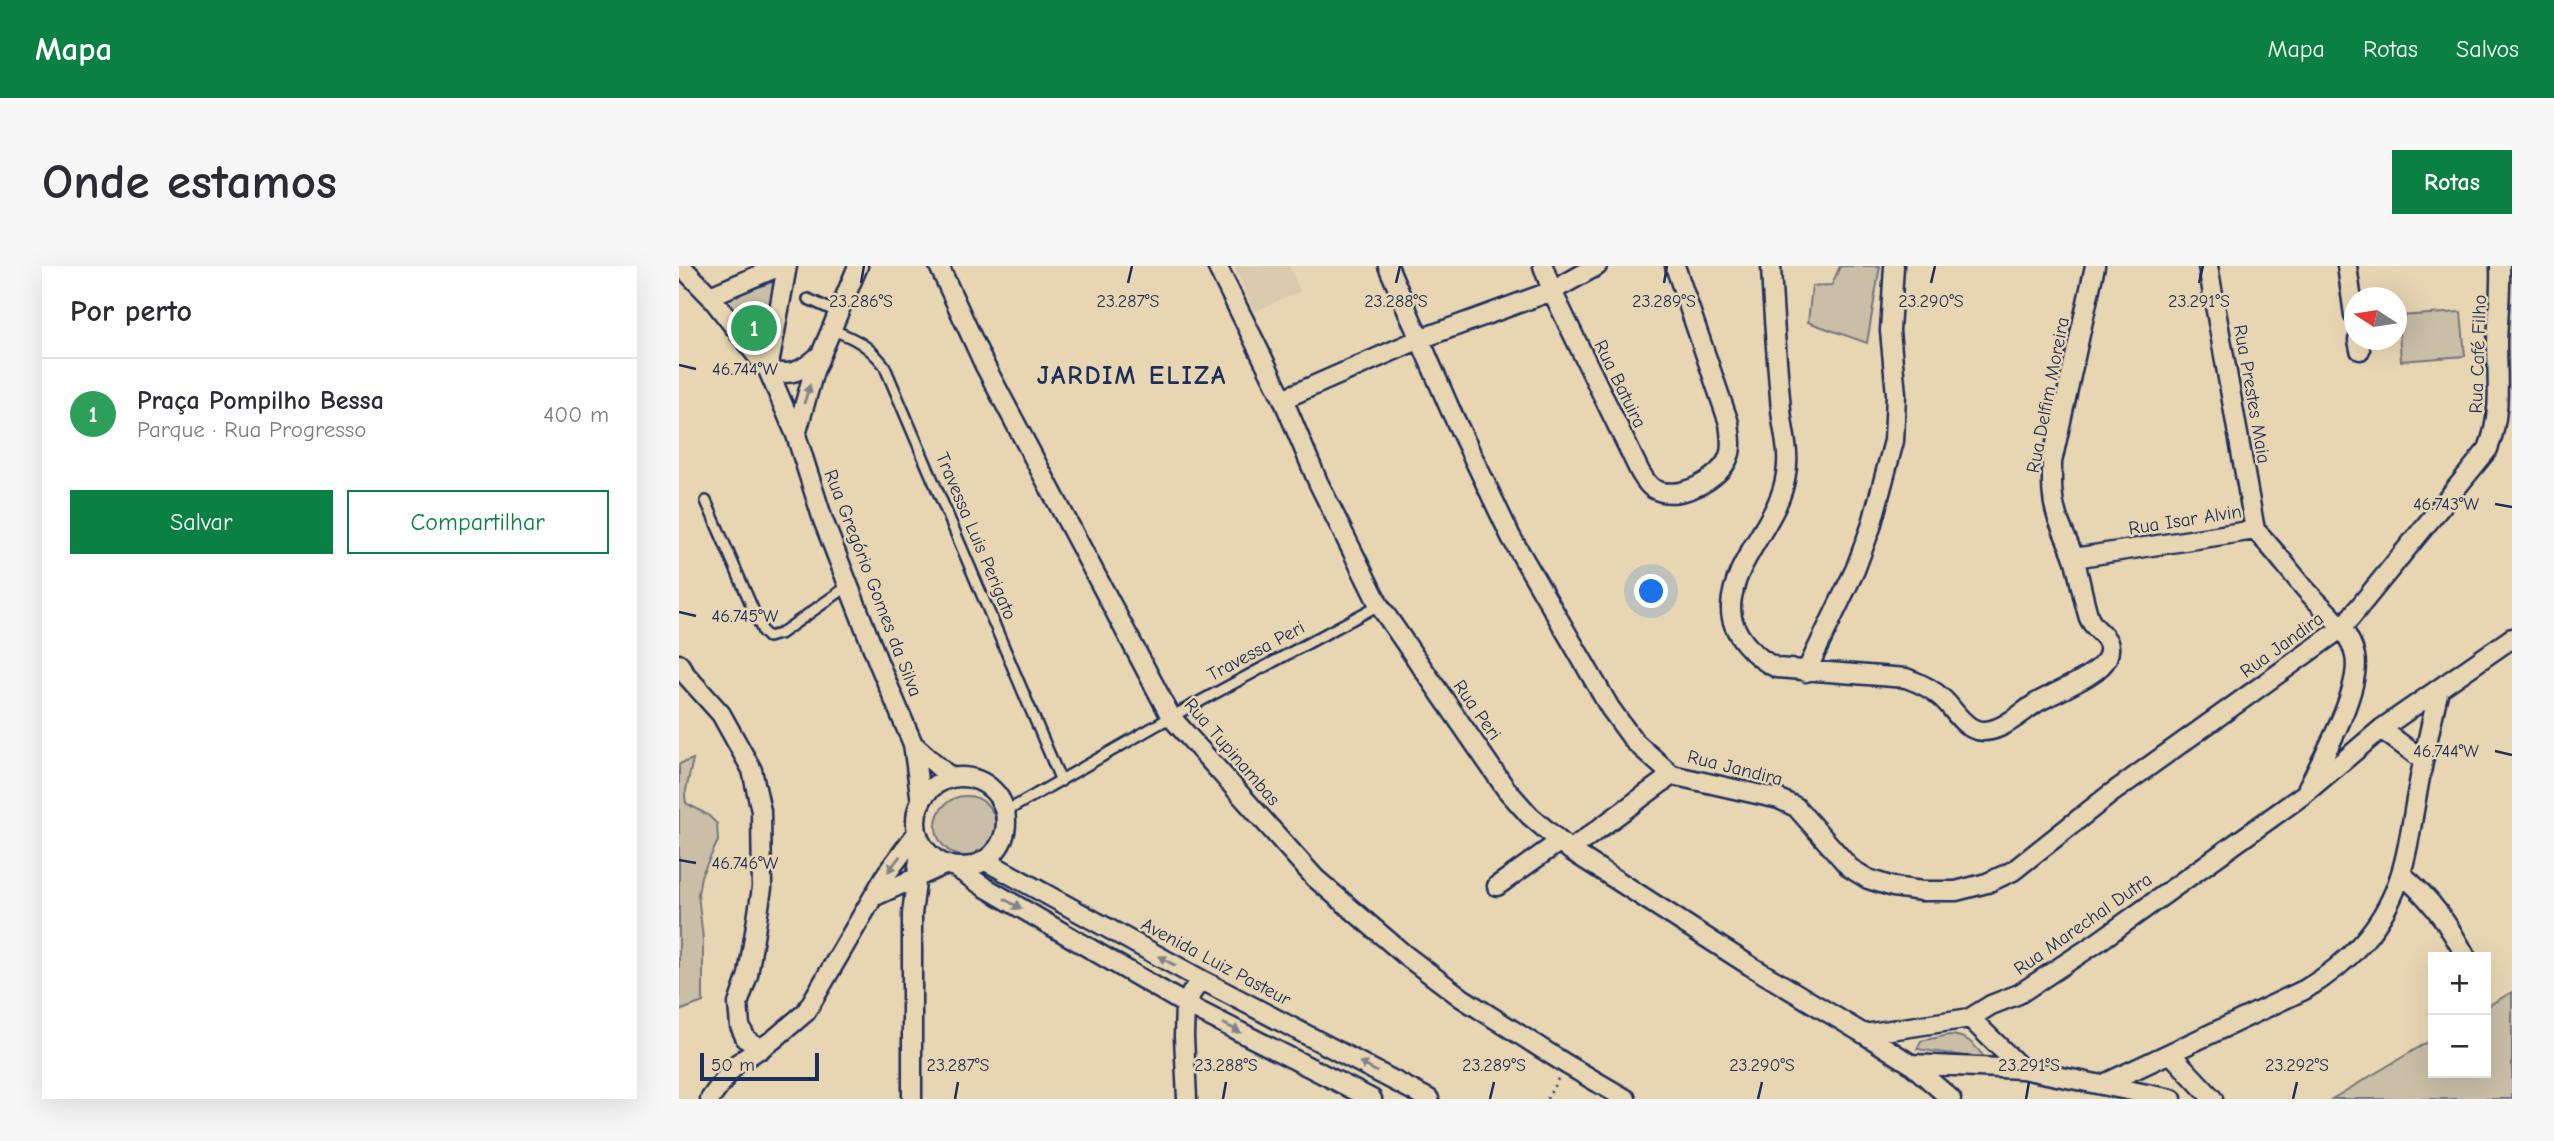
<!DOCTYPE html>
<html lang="pt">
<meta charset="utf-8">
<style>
:root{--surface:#fff;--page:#f7f7f7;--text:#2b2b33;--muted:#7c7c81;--line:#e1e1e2;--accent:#0b8043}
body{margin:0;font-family:"Comic Neue",sans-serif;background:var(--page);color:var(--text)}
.controls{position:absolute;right:21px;bottom:21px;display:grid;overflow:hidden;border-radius:0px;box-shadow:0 7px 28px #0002}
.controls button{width:63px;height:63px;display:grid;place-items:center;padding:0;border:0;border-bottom:2px solid var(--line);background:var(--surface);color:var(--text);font:35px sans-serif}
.compass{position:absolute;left:1665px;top:21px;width:63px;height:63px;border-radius:50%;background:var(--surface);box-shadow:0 7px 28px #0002;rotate:282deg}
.scale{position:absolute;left:21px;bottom:18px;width:119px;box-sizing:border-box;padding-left:7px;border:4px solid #1b2f5e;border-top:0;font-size:19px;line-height:24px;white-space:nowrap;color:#1b2f5e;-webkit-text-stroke:5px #e8d6b3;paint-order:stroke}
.you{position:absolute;left:973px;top:326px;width:24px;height:24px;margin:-18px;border:5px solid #fff;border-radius:50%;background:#1a73e8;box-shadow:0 0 0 10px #1a73e833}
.badge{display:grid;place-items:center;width:46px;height:46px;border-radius:50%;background:var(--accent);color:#fff;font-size:23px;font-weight:700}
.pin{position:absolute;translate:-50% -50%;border:4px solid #fff;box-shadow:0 2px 7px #0006}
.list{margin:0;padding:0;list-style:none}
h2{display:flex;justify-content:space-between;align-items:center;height:91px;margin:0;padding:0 28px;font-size:30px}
h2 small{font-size:23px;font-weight:400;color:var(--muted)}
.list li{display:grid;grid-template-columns:46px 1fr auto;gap:21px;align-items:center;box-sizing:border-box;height:112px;padding:0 28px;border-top:2px solid var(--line)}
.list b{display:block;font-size:26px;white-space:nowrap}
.list p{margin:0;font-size:23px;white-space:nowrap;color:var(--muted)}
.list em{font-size:23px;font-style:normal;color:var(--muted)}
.actions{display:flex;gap:14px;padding:21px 28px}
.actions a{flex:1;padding:16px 0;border:2px solid var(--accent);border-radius:0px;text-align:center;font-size:24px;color:var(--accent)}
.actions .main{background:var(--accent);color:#fff}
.map{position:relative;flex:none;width:1833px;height:833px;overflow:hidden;border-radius:0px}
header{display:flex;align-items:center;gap:42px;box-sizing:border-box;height:98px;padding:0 35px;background:var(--accent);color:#fff}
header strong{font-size:33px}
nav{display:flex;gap:38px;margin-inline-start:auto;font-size:24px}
.intro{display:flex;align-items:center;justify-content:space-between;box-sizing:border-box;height:168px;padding:0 42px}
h1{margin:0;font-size:49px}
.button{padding:18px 32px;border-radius:0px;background:var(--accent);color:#fff;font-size:24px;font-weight:700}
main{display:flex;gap:42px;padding:0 42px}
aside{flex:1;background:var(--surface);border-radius:0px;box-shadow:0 7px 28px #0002}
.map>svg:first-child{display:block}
.built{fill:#d9caad}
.green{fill:#cabea7;stroke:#727682;stroke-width:2}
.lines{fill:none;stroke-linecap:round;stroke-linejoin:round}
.service-casing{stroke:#1b2f5e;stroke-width:14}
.minor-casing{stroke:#1b2f5e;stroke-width:23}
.path{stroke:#1b2f5e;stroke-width:2.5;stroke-dasharray:2 5;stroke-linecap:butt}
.service{stroke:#e8d6b3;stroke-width:9}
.minor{stroke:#e8d6b3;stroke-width:18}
.oneway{fill:#828288}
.ticks{fill:none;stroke:#1b2f5e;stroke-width:2.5}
.labels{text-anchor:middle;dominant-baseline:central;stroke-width:5;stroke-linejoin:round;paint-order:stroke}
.street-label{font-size:19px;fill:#1b2f5e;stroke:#e8d6b3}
.district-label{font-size:26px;font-weight:bold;letter-spacing:2px;fill:#1b2f5e;stroke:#e8d6b3}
.ticks-label{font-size:18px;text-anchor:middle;fill:#1b2f5e;stroke:#e8d6b3;stroke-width:5;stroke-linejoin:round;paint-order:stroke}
</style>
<header>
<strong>Mapa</strong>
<nav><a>Mapa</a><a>Rotas</a><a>Salvos</a></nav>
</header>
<div class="intro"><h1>Onde estamos</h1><a class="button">Rotas</a></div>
<main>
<aside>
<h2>Por perto<small></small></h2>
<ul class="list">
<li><span class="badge" style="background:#2e9e5b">1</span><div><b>Praça Pompilho Bessa</b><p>Parque · Rua Progresso</p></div><em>400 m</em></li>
</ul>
<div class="actions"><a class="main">Salvar</a><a>Compartilhar</a></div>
</aside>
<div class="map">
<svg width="1833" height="833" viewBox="0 0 1833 833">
<rect width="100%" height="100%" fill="#e8d6b3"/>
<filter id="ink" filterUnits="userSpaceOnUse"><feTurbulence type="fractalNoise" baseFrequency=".0143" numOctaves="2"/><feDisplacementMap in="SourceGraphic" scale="14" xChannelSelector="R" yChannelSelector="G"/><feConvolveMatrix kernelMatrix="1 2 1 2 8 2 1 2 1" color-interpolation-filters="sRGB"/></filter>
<g filter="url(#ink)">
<path class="built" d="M555,0h55l11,25 -46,21z"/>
<path class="green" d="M1161,0h40l-13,77 -59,-21 4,-36 20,-1z
M97,15l-13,76 -44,-57z
M1782,46l4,44 -64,5 -3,-45z
M14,493l-8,36 1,8 22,12 9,9 1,17 -17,35 -3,18 5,45v63l-24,9v-247z
M257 560a30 30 0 1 1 60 0a30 30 0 1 1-60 0Z
M1833,726v107h-180l101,-60v34h53v-66z
M1270,769c20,1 25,10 37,24l-69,-10 4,-8z"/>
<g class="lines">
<g class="service-casing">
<path id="service" d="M129,33l31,14
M153,64c23,8 37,16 52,35l177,416
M27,235l57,131 5,5 12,-3 68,-48
M326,546l166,-95 208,-112"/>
</g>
<g class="minor-casing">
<path id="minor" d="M2,0l29,30 58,74 28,65 27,85 56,144 34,80 8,58
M260,0l45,98 187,353 144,161 90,77 57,43 104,66 60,35
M538,0l66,133 35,83 61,123 127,184 24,27 40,34 179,115 115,69 47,30 40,35
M709,0l62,143 61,128 99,171 24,33 38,34 107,24 17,8 54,61 18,11 25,8 29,4h34l31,-8 26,-12 96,-76 233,-167 146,-179c14,-35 9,-70 9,-107 1,-25 4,-51 3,-76
M864,0l9,25 88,181c4,6 7,13 14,17 23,13 67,-9 75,-33 4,-10 1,-23 0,-33l-54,-157
M1092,0c2,48 6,96 10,144 2,22 9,42 5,64 -6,48 -53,84 -55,133 -1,26 24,51 46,61l129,10c14,5 27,11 37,21 10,9 18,25 31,30 21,9 45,-15 62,-26 18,-11 63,-27 71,-45 9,-21 -12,-25 -18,-40 -6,-19 -9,-38 -14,-57 -5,-16 -13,-30 -18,-45 -6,-18 -5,-35 -5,-54l43,-196
M1529,0l47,264
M1668,0l7,49
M31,30l70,-30
M1679,74l2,10
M89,104l19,-104
M89,104c23,8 35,0 52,-15
M604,133l137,-60 132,-48 45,-25
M117,169l18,-64 44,-105
M1395,292l181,-28c17,17 31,36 46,54 18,23 48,42 54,72 7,32 -32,102 -47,131
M0,398l7,11 35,39 31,56 9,41 1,77 -14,87 -10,29 2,22 6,13 15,10
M1127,406l49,-102 16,-43 23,-86 2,-47 -6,-63 4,-65
M1702,463l42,31
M234,478l38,34
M237 556a45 45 0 1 1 90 0a45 45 0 1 1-90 0Z
M891,584l102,-75
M305,594l216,119 229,120
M276,601l28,19 202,118 187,95
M1722,608c29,23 48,51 65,83
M818,620l62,-44
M194,631l71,-32
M1291,752l52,51
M1185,768l106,-16 21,-13 28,-11 79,-52 205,-147 78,-66 131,-91
M1491,787l43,46
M1232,798l111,5 150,30
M1425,818l200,-94c45,-26 82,-66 97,-117 8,-25 11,-53 16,-79 6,-35 14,-70 22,-105
M31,833l25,-34 38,-25 33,-28 81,-139 30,-40
M233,833v-185l9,-70
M508,833l-3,-62 1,-33 15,-25"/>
</g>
<path class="path" d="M868,833l12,-22"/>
<use href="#service" class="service"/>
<use href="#minor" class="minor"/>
</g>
<defs><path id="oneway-solid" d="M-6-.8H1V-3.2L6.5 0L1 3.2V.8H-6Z" transform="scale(1.75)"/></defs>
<g class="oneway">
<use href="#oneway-solid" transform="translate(128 128) rotate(-72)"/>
<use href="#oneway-solid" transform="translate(215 598) rotate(127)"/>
<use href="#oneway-solid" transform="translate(334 638) rotate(30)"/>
<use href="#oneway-solid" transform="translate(488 695) rotate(-151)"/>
<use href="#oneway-solid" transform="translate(553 762) rotate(27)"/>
<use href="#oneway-solid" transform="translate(689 801) rotate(-152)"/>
</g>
</g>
<path class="ticks" d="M182,17l3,-17M449,17l4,-17M717,17l4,-17M985,17l3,-17M1252,17l4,-17M1520,17l4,-17M0,99l17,4M1816,238l17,3M0,346l17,4M1816,485l17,4M0,594l17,3M276,833l3,-17M544,833l3,-17M811,833l4,-17M1079,833l4,-17M1347,833l3,-17M1614,833l4,-17"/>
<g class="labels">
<g class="street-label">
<text transform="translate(1799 88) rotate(-88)">Rua Café Filho</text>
<text transform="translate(941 118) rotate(64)">Rua Batuira</text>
<text transform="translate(1573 128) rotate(80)">Rua Prestes Maia</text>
<text transform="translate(1369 129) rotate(-79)">Rua Delfim Moreira</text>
<text transform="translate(1506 254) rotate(-9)">Rua Isar Alvin</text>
<text transform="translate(297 270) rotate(67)">Travessa Luis Perigato</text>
<text transform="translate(194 317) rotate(69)">Rua Gregório Gomes da Silva</text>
<text transform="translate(1603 379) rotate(-36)">Rua Jandira</text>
<text transform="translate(577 385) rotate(-28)">Travessa Peri</text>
<text transform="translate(798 444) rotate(55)">Rua Peri</text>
<text transform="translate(553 486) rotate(49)">Rua Tupinambas</text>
<text transform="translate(1056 502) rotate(14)">Rua Jandira</text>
<text transform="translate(1404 658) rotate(-35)">Rua Marechal Dutra</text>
<text transform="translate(537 696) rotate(28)">Avenida Luiz Pasteur</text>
</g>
<g class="district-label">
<text x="453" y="110">JARDIM ELIZA</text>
</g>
</g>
<g class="ticks-label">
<text x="182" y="41">23.286°S</text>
<text x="449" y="41">23.287°S</text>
<text x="717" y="41">23.288°S</text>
<text x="985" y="41">23.289°S</text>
<text x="1252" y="41">23.290°S</text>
<text x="1520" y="41">23.291°S</text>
<text x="66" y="109">46.744°W</text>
<text x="1767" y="244">46.743°W</text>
<text x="66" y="356">46.745°W</text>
<text x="1767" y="491">46.744°W</text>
<text x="66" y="603">46.746°W</text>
<text x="279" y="805">23.287°S</text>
<text x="547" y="805">23.288°S</text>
<text x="815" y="805">23.289°S</text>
<text x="1083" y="805">23.290°S</text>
<text x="1350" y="805">23.291°S</text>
<text x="1618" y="805">23.292°S</text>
</g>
</svg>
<div class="controls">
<button>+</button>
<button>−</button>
</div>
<svg class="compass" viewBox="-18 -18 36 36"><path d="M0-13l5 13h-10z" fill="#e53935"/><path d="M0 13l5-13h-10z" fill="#7c7c81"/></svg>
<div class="scale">50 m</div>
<div class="you"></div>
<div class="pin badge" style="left:75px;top:62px;background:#2e9e5b">1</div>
</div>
</main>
